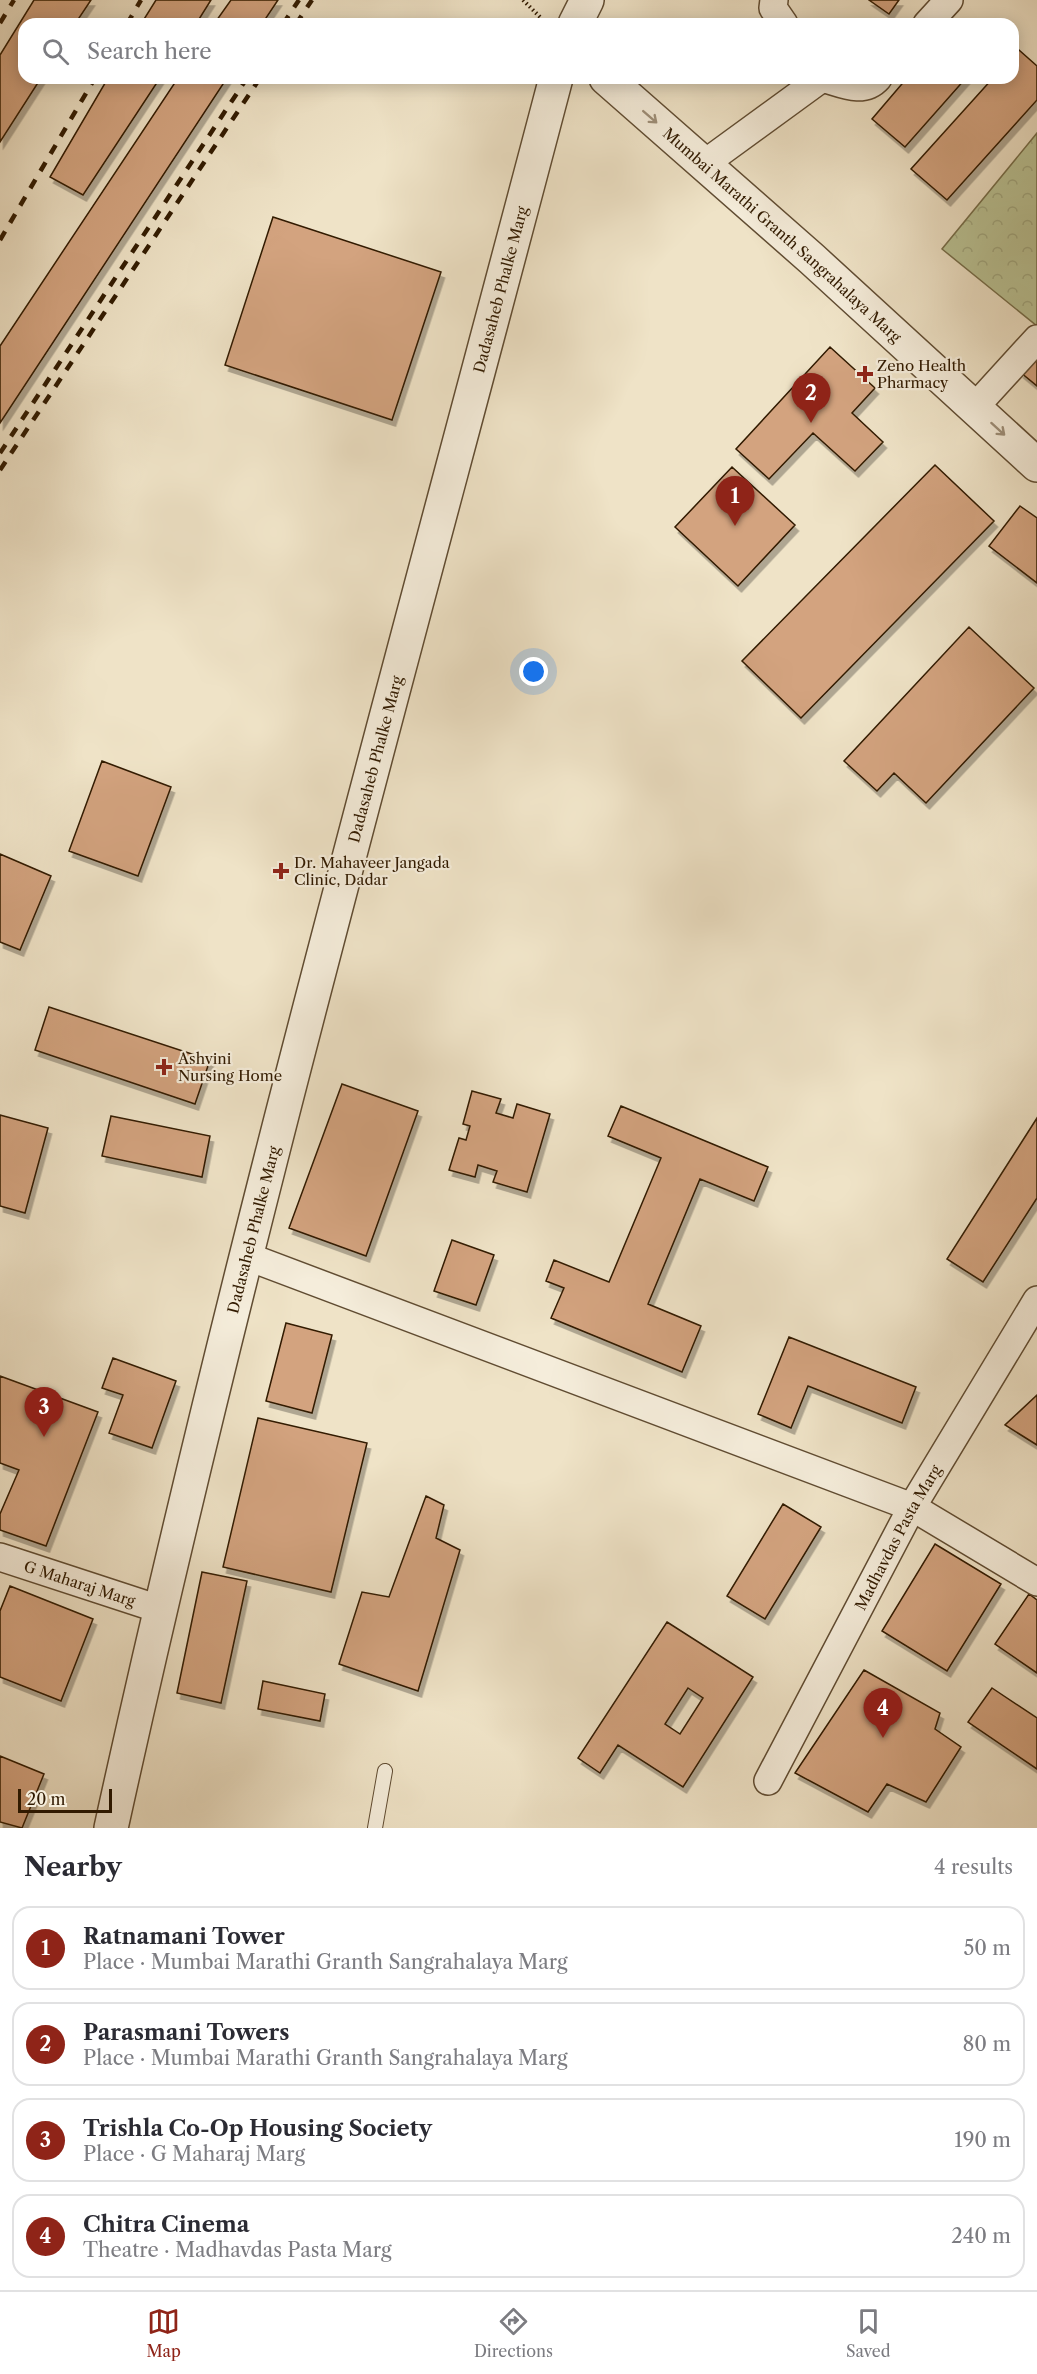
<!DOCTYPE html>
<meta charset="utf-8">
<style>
:root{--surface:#fff;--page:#f2f2f3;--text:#2b2b33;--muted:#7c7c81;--line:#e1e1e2;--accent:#8f2418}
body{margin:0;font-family:"Libre Caslon Text",serif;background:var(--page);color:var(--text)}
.scale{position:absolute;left:18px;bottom:15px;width:94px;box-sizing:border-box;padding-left:6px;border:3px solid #311a00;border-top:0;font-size:16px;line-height:21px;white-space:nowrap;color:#311a00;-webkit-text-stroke:4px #f5eddb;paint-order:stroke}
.you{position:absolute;left:534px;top:672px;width:21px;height:21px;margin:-15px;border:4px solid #fff;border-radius:50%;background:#1a73e8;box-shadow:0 0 0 9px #1a73e833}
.badge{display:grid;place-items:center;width:39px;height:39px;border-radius:50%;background:var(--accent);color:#fff;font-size:20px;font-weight:700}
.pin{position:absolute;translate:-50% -50px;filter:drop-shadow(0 2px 3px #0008)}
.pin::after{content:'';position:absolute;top:32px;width:21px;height:18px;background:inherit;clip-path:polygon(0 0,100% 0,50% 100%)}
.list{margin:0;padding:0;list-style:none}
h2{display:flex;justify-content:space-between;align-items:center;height:78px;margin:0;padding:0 24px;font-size:26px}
h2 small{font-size:20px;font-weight:400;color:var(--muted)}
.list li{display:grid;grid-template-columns:39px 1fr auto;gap:18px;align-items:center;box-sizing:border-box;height:84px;margin:0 12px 12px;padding:0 12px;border:2px solid var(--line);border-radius:18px}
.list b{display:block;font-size:22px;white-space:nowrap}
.list p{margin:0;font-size:20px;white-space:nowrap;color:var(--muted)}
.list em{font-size:20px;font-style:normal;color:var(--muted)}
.icon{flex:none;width:33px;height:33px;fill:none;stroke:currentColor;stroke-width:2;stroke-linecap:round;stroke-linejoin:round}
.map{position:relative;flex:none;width:1037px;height:1828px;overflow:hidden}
.search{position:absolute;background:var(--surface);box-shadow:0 3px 15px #0003;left:18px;right:18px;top:18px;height:66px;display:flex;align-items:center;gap:15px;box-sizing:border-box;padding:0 21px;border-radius:18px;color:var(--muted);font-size:22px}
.sheet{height:462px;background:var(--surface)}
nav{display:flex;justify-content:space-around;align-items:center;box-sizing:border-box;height:84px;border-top:2px solid var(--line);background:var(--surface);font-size:16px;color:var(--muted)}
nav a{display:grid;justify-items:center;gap:3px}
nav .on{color:var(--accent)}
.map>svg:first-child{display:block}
.forest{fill:url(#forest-crowns);stroke:#766e4a;stroke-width:1.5}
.building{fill:#d3a37f;stroke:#311a00;stroke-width:1.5;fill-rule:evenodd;filter:url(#shadow)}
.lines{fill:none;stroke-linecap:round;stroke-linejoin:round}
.service-casing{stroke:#604c32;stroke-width:16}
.minor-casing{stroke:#604c32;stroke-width:30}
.tertiary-casing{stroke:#604c32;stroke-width:36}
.path{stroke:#311a00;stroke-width:4;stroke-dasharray:1.5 3;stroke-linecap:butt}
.service{stroke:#f5eddb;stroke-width:14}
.minor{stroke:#f5eddb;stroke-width:27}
.tertiary{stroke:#f5eddb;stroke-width:33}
.rail{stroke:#311a00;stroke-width:4.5;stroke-dasharray:10 10;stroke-linecap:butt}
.oneway{stroke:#9d8e78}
.poi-dot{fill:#8f2418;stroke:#f5eddb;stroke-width:2}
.labels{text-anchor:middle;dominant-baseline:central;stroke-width:4.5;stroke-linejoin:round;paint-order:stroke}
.street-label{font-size:15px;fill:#311a00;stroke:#f5eddb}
.poi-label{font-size:15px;fill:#311a00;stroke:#f5eddb;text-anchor:start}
</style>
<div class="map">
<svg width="1037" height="1828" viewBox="0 0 1037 1828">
<defs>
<pattern id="forest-crowns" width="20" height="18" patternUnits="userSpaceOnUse" patternTransform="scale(1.5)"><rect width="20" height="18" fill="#bac395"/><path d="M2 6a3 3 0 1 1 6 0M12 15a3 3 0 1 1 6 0" fill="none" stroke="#a0a77f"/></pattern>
<filter id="shadow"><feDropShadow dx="3.5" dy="6" stdDeviation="0" flood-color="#0004"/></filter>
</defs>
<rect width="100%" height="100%" fill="#efe3c7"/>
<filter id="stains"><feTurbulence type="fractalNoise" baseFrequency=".00333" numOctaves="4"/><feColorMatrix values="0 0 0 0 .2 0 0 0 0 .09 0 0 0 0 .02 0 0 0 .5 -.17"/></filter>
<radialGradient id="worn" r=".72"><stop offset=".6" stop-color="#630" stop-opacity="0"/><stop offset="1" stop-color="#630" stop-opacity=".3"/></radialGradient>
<path class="forest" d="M1037,133v193l-95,-77z"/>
<path class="building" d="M34,0h57l-16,24h-51v54h17l-41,64v-87z
M156,0h55l-15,24h-55z
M231,0h47l-16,24h-48z
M869,0h30l-10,14z
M1019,50l18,16v34l-90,100 -36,-31 82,-91h20v-22z
M108,78h52l-77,117 -33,-18z
M178,78h49l-227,345v-77z
M907,78h59l-61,69 -33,-28z
M273,217l168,55 -49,148 -167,-55z
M830,347l45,41 -23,25 31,29 -28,29 -42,-38 -44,46 -33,-30z
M1037,352v34l-17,-14z
M935,465l59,56 -193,197 -59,-57z
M732,467l63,58 -57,61 -63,-59z
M1020,506l17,12v65l-48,-37z
M969,627l65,61 -108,115 -32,-30 -17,18 -33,-30z
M102,761l69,26 -33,89 -69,-25z
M0,854l51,22 -31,74 -20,-8z
M49,1007l161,53 -15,44 -160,-54z
M342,1084l76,27 -52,145 -77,-28z
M472,1091l29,8 -5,14 17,5 4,-14 33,10 -23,78 -34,-10 4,-11 -19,-6 -3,12 -26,-7 10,-32 7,2 4,-14 -7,-2z
M621,1106l147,61 -14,34 -54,-22 -52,125 53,22 -19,46 -131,-54 13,-30 -18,-7 8,-21 55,22 52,-124 -53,-22z
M0,1115l48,13 -23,85 -25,-7z
M111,1116l99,20 -8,41 -100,-21z
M1037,1118v80l-54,84 -36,-23z
M452,1240l42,15 -18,50 -42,-14z
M286,1323l46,12 -20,78 -46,-12z
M789,1337l127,50 -14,36 -94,-37 -17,42 -33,-14z
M113,1358l63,23 -24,67 -43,-15 14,-38 -21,-7z
M0,1376l98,36 -52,134 -46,-16v-16l19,-44 -19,-7z
M1037,1395v50l-32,-20z
M258,1418l109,25 -36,149 -108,-25z
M426,1496l18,9 -8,33 24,12 -42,141 -79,-27 23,-72 27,5z
M783,1504l38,23 -56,92 -38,-23z
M935,1544l66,40 -54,87 -65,-40z
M202,1572l45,9 -26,122 -44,-10z
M10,1586l83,33 -32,82 -61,-24v-66z
M1029,1594l8,6v73l-42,-29z
M667,1622l86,55 -70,110 -65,-42 -18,28 -22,-15zM688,1688l15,10 -23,36 -15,-10z
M864,1670l76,43 -5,16 26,18 -35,55 -39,-18 -19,28 -73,-39z
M263,1681l62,13 -5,27 -62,-12z
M992,1688l45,30v51l-69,-47z
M0,1756l44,18 -22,54 -22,-6z"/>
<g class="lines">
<g class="service-casing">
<path id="service" d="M375,1828l10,-57"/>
</g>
<g class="minor-casing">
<g id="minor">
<path d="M774,0l-1,8 11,16"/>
<path d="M927,24l22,-24"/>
<path d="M822,78c19,5 41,17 56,0"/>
<path d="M704,164l118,-86"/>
<path d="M974,408l63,-69"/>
<path d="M246,1256l666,251 125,75"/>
<path id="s1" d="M0,1557l159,52"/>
<path id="s2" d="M768,1781l144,-274 125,-207"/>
</g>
</g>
<g class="tertiary-casing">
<g id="tertiary">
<path d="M575,24l12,-24"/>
<path id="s3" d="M606,78l206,181 225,206"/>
<path id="s4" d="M111,1828c129,-588 292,-1168 445,-1750"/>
</g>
</g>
<path class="path" d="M523,0l19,19"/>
<use href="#service" class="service"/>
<use href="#minor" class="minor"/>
<use href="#tertiary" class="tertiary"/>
<path class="rail" d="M0,23l14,-23
M127,24l14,-24
M283,24l16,-24
M296,24l16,-24
M0,240l95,-162
M0,453l247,-375
M0,470l260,-392"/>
</g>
<defs><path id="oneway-shaft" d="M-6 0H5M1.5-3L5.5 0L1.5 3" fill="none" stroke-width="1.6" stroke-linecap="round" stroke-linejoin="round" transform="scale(1.5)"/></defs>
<g class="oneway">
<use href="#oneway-shaft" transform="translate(650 117) rotate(41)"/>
<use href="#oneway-shaft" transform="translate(998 429) rotate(42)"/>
</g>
<g class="poi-dot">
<path d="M862 365h6v6h6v6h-6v6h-6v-6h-6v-6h6z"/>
<path d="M278 862h6v6h6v6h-6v6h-6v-6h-6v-6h6z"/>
<path d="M161 1058h6v6h6v6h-6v6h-6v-6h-6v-6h6z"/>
</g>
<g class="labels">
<g class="street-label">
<text stroke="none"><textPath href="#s3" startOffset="236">Mumbai Marathi Granth Sangrahalaya Marg</textPath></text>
<text stroke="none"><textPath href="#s4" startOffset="1587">Dadasaheb Phalke Marg</textPath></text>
<text stroke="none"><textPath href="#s4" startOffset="1101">Dadasaheb Phalke Marg</textPath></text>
<text stroke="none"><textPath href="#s4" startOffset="615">Dadasaheb Phalke Marg</textPath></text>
<text stroke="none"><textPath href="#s2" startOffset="276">Madhavdas Pasta Marg</textPath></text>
<text stroke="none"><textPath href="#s1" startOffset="84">G Maharaj Marg</textPath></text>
</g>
<g class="poi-label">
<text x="877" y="365">Zeno Health<tspan x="877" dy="17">Pharmacy</tspan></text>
<text x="294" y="862">Dr. Mahaveer Jangada<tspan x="294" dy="17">Clinic, Dadar</tspan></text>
<text x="178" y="1058">Ashvini<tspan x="178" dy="17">Nursing Home</tspan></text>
</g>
</g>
<rect width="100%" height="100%" filter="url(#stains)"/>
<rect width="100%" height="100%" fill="url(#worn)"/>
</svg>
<div class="scale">20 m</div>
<div class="you"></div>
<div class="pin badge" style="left:735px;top:526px">1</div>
<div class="pin badge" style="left:811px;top:423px">2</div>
<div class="pin badge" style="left:44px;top:1437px">3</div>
<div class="pin badge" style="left:883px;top:1738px">4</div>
<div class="search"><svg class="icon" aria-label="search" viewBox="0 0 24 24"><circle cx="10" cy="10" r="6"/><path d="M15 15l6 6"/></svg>Search here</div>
</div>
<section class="sheet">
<h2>Nearby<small>4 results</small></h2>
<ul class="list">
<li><span class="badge">1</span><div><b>Ratnamani Tower</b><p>Place · Mumbai Marathi Granth Sangrahalaya Marg</p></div><em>50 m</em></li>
<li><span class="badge">2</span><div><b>Parasmani Towers</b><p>Place · Mumbai Marathi Granth Sangrahalaya Marg</p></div><em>80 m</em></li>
<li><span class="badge">3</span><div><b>Trishla Co-Op Housing Society</b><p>Place · G Maharaj Marg</p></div><em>190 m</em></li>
<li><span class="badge">4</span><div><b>Chitra Cinema</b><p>Theatre · Madhavdas Pasta Marg</p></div><em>240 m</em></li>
</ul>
</section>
<nav>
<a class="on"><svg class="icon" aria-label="map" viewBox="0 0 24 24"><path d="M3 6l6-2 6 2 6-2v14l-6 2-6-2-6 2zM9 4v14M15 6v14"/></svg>Map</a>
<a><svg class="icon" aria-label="directions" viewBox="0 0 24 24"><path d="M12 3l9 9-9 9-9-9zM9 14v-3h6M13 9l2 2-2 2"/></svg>Directions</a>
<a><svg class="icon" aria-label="saved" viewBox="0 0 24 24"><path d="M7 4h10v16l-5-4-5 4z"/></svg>Saved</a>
</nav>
